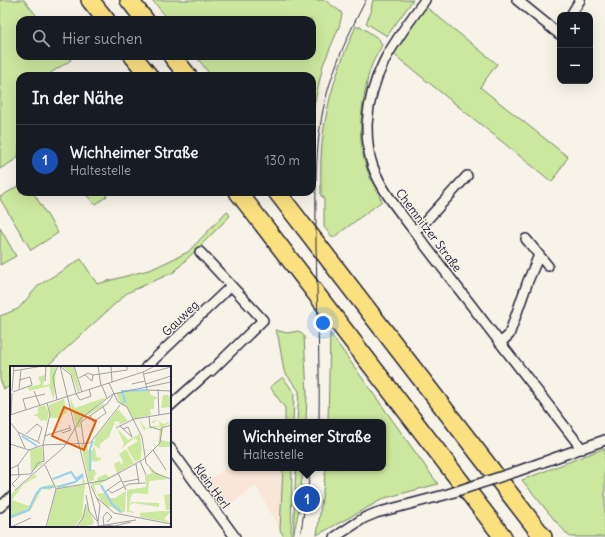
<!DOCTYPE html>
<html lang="de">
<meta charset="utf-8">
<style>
:root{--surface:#171b24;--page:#20242c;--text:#f1f3f6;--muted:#9ea1a6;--line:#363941;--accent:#0b8043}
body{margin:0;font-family:Delius,sans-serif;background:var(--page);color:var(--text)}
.controls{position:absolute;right:12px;top:12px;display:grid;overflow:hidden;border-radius:8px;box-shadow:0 4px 16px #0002}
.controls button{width:36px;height:36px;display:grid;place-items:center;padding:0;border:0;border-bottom:1px solid var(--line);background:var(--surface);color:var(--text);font:20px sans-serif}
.you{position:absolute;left:323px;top:323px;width:14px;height:14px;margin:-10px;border:3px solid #fff;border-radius:50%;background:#1a73e8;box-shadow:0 0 0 6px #1a73e833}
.badge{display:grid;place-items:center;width:26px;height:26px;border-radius:50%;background:var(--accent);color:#fff;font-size:13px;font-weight:700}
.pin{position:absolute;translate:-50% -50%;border:2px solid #fff;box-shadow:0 1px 4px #0006}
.popup{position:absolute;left:228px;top:419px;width:158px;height:52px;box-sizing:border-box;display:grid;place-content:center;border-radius:8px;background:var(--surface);filter:drop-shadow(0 1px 3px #0005);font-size:13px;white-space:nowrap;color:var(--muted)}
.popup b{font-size:15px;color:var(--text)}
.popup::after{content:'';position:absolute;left:50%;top:100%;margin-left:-8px;border:8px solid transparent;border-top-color:var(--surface)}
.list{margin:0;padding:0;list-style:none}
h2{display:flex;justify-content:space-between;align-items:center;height:52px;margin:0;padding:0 16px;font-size:17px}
h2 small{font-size:13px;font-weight:400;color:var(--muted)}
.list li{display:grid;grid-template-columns:26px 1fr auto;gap:12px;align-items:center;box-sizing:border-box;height:72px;padding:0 16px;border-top:1px solid var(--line)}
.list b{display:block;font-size:15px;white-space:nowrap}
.list p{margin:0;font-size:13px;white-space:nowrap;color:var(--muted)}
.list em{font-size:13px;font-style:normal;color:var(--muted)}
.icon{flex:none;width:22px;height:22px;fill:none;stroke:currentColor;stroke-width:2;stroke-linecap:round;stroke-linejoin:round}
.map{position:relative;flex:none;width:605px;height:537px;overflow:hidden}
.search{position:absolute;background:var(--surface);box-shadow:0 4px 16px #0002;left:16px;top:16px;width:300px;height:44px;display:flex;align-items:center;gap:10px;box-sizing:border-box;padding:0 14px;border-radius:12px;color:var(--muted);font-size:15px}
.panel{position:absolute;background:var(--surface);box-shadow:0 4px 16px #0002;left:16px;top:72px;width:300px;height:124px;border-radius:12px}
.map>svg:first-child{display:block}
.built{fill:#f9e6d8}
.green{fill:#cce79e;stroke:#77846c}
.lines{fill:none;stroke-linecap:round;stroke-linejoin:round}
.minor-casing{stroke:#22223b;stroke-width:12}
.motorway-casing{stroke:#22223b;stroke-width:20}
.minor{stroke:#f7f3e8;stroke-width:9}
.motorway{stroke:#fbe080;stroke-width:17}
.tram{stroke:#22223b;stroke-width:1}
.minor-bridge-casing{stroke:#22223b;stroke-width:12;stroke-linecap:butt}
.minor-bridge{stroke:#f7f3e8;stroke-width:9}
.labels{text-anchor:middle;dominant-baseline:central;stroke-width:3;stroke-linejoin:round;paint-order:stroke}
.street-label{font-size:12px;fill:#22223b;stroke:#f7f3e8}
.inset-river{fill:none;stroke:#98cef7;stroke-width:2}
.inset-road{fill:none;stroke:#a29fa3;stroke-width:1}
.view{fill:#e8590c;fill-opacity:0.15;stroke:#e8590c;stroke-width:2}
.inset-edge{fill:none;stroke:#22223b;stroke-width:2}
</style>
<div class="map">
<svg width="605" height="537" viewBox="0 0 605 537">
<rect width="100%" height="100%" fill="#f7f3e8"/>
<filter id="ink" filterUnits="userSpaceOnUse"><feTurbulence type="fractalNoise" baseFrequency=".025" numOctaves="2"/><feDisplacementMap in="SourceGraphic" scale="8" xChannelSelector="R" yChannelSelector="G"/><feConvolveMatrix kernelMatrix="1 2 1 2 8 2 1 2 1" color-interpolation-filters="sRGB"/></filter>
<g filter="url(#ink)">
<path class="built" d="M231,464v4h52l-3,62 -24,-44 -33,24 -19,-26z"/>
<path class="green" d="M0,0h24l16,20h-20v36h48l3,4 -19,12 -4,4h-28v59l-2,23 -18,11z
M152,0h173l16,12 1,3 -3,12 -16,38 -11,50v-39h-101l-15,-20h116v-36h-143z
M373,0h40l-26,36 -21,-13 6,-13 -1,-1z
M425,6l72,58 -17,23 88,70 -16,25 -160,-129z
M356,26l3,2 1,-2 19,13 3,6c-3,7 -9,15 -11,22 -3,7 -4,15 -5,21 -10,45 -7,74 16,113l-49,37 -9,-11v-30l-3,-1c0,-17 -1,-35 1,-52 4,-42 17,-81 34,-118z
M20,185v7h13l25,41 -27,17 -31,-51v-2z
M84,192h20l3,4 -12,9z
M227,211l3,5 -56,56 -47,21 -81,74h-35v19l-7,3 -4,-10v-63l18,-7 21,-24 42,-26 16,25 55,-15 36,-17z
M0,228l16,28 -16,9z
M275,330l12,3 12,-2 5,5 3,57 -1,29h-9l2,-31 -15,-20 -6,-35z
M330,333l108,151 -53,14 -68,37 9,-67h57v-46h-55z
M283,377l11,16 -1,29h-8v-14l-15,-21z
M605,448v89h-35l-13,-14 -35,-43z
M283,468h9l-1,69h-7l-4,-7z
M296,468h8l-3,17 2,1 -1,6 -7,-2z
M295,493l7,2 -9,42z"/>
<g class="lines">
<g class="minor-casing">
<path id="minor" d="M425,0c-30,41 -55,72 -58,125 0,14 1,29 6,42 9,24 26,44 41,64l168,218
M517,0l42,34 1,-1
M571,15l9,-15
M414,231l10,-8 43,-47
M539,255l9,11
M500,343l9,-8 19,-54 11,-26 -13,-16
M146,367l85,-81
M170,406l38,-34 3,-1 52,-51 -63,-68
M170,448l65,89
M515,472l90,-32
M0,507l11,-10
M335,537l29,-19 12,-5 72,-19"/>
</g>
<g class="motorway-casing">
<path id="motorway" d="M90,0l16,20
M129,0l16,20
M133,56l16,20
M172,56l16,20
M238,192l265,345
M277,192l266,345"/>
</g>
<use href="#minor" class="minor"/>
<use href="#motorway" class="motorway"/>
<path class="tram" d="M319,422c1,-60 -2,-119 -3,-179 0,-48 -2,-96 9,-142 9,-36 24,-69 41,-101
M300,537l11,-69"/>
<g class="minor-bridge-casing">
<path id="minor-bridge" d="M448,494l67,-22"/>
</g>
<use href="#minor-bridge" class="minor-bridge"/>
</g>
</g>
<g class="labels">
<g class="street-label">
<text transform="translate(429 230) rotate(53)">Chemnitzer Straße</text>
<text transform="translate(180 318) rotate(-44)">Gauweg</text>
<text transform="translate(212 486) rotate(54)">Klein Herl</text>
</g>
</g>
<g transform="translate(10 366)">
<rect width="161" height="161" fill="#f7f3e8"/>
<path d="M40,0h6l-2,34 -5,-14 -20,5 -1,-4 13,-3 -3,-7 7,-2 -2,11 7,-2zM52,0h12l6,25 -2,1 -7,-18zM121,24h19v4l8,4 -4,2v9h-4l1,6 -18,4 -6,-12 -7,-3 -4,-11zM161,26v15l-10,1 2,-13h5v3zM59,31l6,11 32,-11 -18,15 14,-9 2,2 -22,13 -3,9 -4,1 3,-8 10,-8 -7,4 -6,9zM54,33l3,13 -8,6h-9l-1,-13zM35,39l4,7 -3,13v-5l-5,1 -4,-5h-4l5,-3v-6zM108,43l10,12 -9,4 1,-3 -5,-1 -1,2 4,3 -4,-2 -5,13 -9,7v5l-6,-4 3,13 3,-1 1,3 -7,2 -2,-2 -1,9 4,1 1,6 -2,-1v5l-5,2 -8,-37h6l1,5h5l2,-12zM129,53l7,10 5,-3h9l-1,-5h-4l-1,2h-3l3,-3 5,1 4,3 8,-2 -8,5 -2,13 10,2v5h-13l2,-20 -14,2 -5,5 3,-3zM107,62l11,12 12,-6 3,24 -2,-10v11l-6,3 -8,-14 11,-7 -4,-3 -13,11 3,-5zM32,81l1,13 -5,3h6l-13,9 -1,-22zM116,83l8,14 -34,21 4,6 -1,2 -3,-7h-6l3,9 7,-1 2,-2 4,7h5l11,-7 -1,21 -5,1 -11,-8 1,4 -7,-5 -13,-21 8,-2 -1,-3 9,-4 3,3 8,-4 -3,-9 5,-3 3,4 1,-4 -4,-7zM134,94l5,8 19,11 -19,2 -1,13 11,1 -25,-2 -3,3 -2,14 6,3 -8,-1v-22l19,-3 -1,-11 7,-3zM62,105l4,7 7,-5 2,10h-3l1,-6 -15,8v2l-11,1 -5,-10zM61,106l5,9 -19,5 -4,-6zM24,109h3l-1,2 -13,8 -11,15 17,6 12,-19 12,-3 2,3 -5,1 1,2 -9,-1 -12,22 -20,8v-24zM75,118l-3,33 -8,10h-27l9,-37zM161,128v16h-5l-2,-15zM122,136l27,1v4l-25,-4 -4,2 2,4 -2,-4zM77,139l7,17 -2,3 -14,2zM150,145h11l-7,8 7,4 -31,-6v-4z" fill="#cce79e" fill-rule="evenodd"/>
<path class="inset-river" d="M113,37l2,-2 -3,-10 25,-1M12,70l15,10M80,105v-22l3,-8M43,113l18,-7 5,7 7,-5M91,119l11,19 9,8M47,121l18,-5 8,-6M32,122l12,-1M0,151l19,-7 7,-16 5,-6"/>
<path class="inset-road" d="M50,0l39,161M64,0l8,26M88,0l3,20M101,0l1,16M51,1l10,8 5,18M3,5l30,-5M133,6l4,18 24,1M134,8l27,-7M75,9l7,6 1,-6M69,12l9,-5 5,2 34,-5v-4M35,15l1,-15M99,17l9,19 9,5 15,30 4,26 9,10 16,6M122,18l13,-3M136,18l25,-8M92,20l5,12M9,23l2,-19M148,23l1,26M2,25l2,-25M24,25l6,15M3,26l19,-7 -2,-8 -11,3M66,28l4,6 11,-4 -2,-7M47,34l-4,-23 5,-11M16,44l-3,-11 22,-5M0,49l133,-43 12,-6M1,49l1,-22M80,49l3,7 13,-9 -3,-6M139,50l1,11 11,3M0,56l8,10 22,11M110,60l12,11M106,62l18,-9 37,-6M113,63l5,-2 4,10M8,66l7,16M52,67l9,-3 -2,-5M16,68l11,-10 5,4 -4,13M34,70l26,-8M0,78l19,6M74,79l-3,-23 26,-18 7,-10M143,84l13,20M130,95l6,14M34,96l-1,-17 7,-31 -3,-11M126,98l3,19M35,99l11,24 50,-9 38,-21 16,-16 2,-15 9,-3M0,103l8,-4 11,-15 14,-5 47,-2 30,-38M108,107l8,17M0,109l21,-1 7,-11 6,-2M113,116l16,-3M81,120l9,19 -2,17M5,121l-3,-3 7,-7 -1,-12M5,124l49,-43 17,-29 32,-24 58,-12M98,124l4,3 17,-9 16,-1M96,125l16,-11M76,129l3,16 8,10M87,132l17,15 57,11M94,159l11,1 16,-4M1,161l20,-9M36,161l10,-38M66,161l7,-9 3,-14M83,161l43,-7M94,161l-1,-10 4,-5 5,5 -5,5"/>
<path class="view" d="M54,41l32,14 -12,29 -32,-14z"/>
<rect width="161" height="161" class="inset-edge"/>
</g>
</svg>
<div class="controls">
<button>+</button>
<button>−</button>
</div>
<div class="you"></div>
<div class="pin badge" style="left:307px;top:499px;background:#1a4fb4">1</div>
<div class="popup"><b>Wichheimer Straße</b>Haltestelle</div>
<div class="search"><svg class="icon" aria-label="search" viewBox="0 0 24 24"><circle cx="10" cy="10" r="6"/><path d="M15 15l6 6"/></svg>Hier suchen</div>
<section class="panel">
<h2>In der Nähe<small></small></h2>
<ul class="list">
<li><span class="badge" style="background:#1a4fb4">1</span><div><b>Wichheimer Straße</b><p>Haltestelle</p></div><em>130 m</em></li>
</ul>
</section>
</div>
